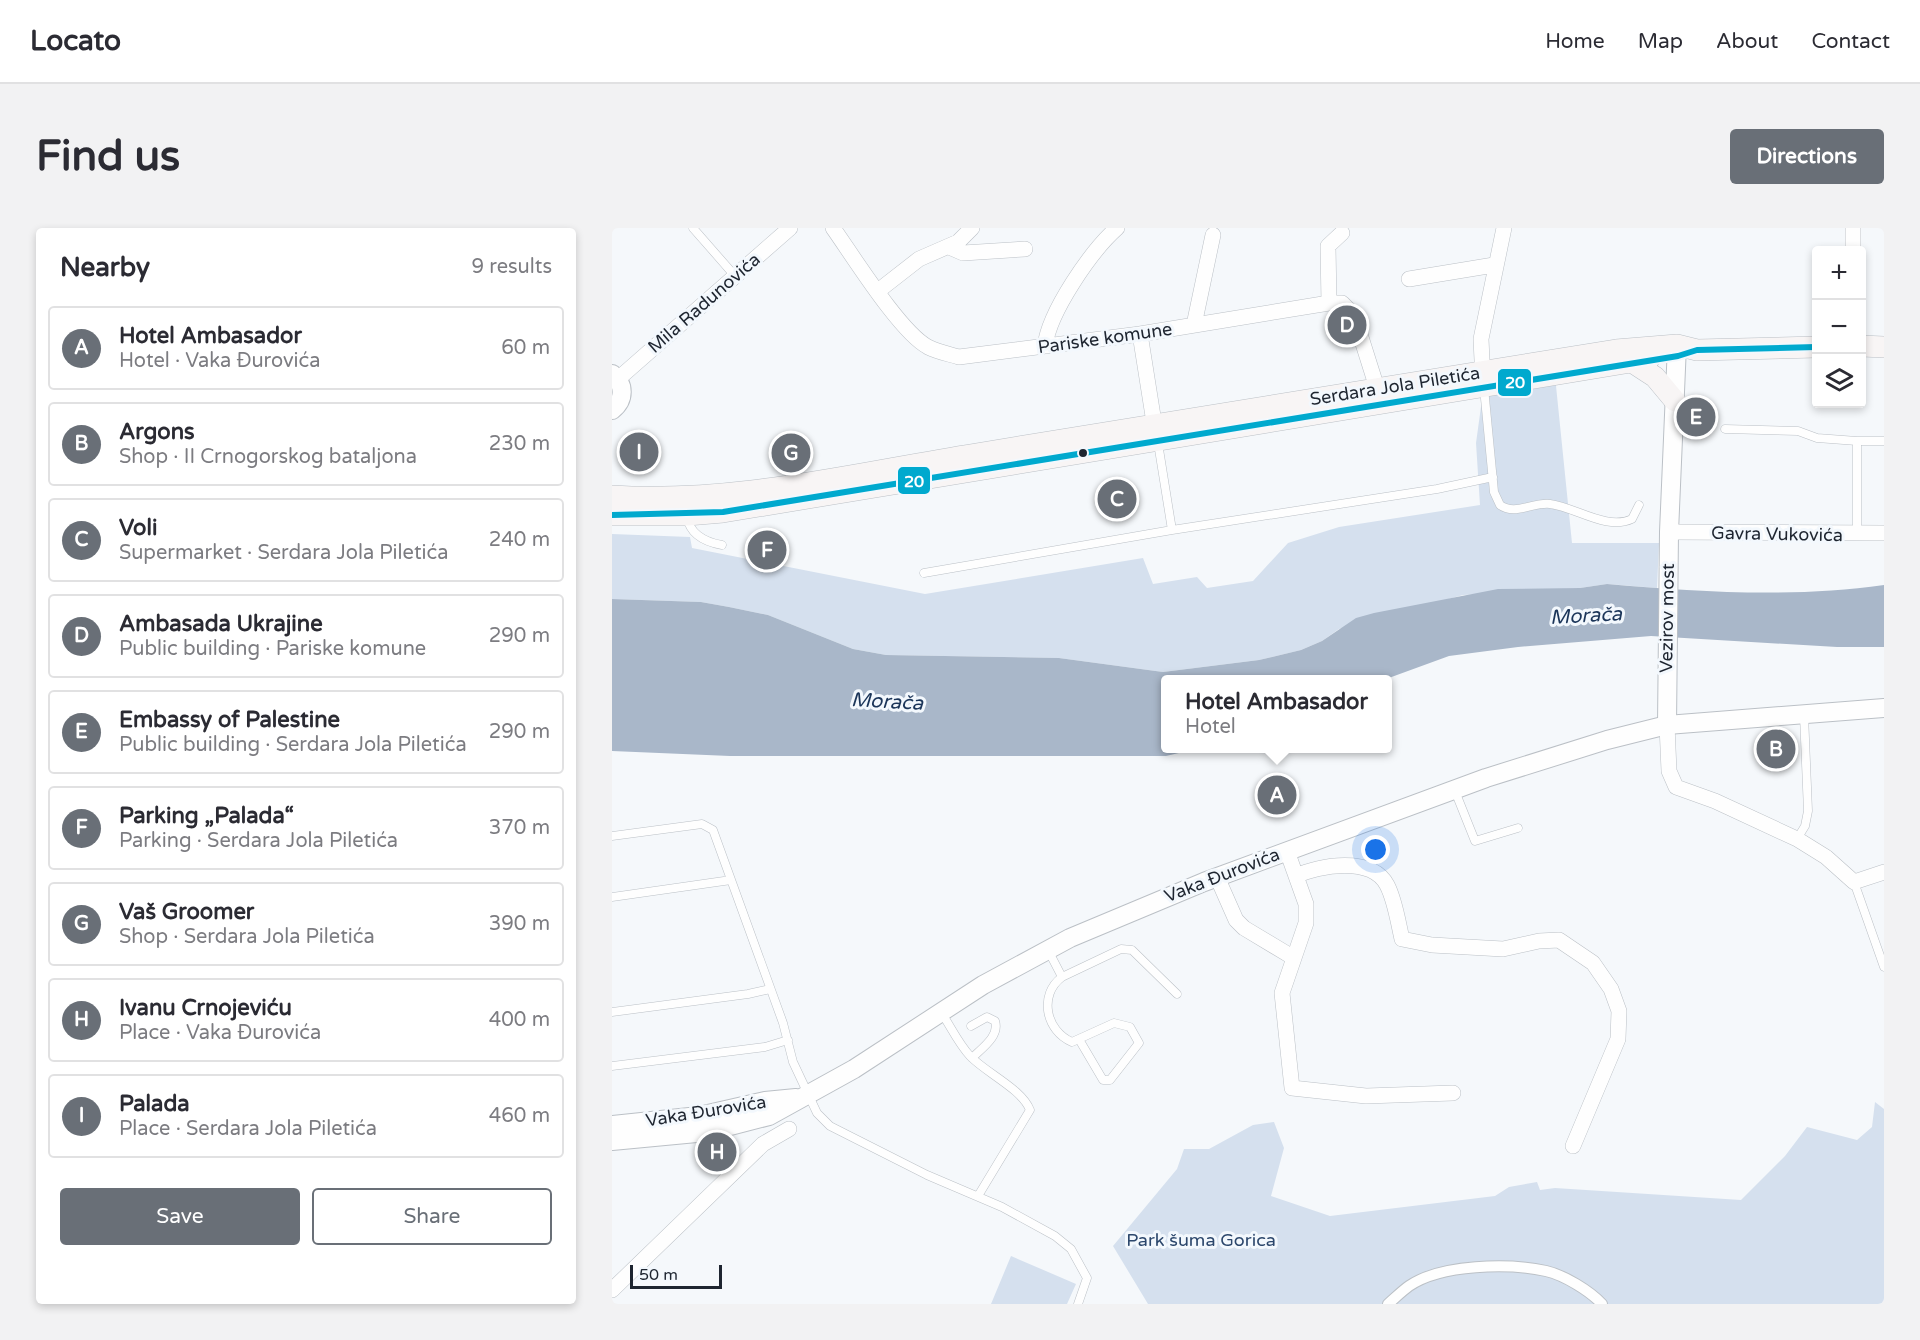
<!DOCTYPE html>
<meta charset="utf-8">
<style>
:root{--surface:#fff;--page:#f2f2f3;--text:#2b2b33;--muted:#7c7c81;--line:#e1e1e2;--accent:#696f77}
body{margin:0;font-family:"Varela Round",sans-serif;background:var(--page);color:var(--text)}
.controls{position:absolute;right:18px;top:18px;display:grid;overflow:hidden;border-radius:6px;box-shadow:0 3px 9px #0003}
.controls button{width:54px;height:54px;display:grid;place-items:center;padding:0;border:0;border-bottom:2px solid var(--line);background:var(--surface);color:var(--text);font:30px sans-serif}
.scale{position:absolute;left:18px;bottom:15px;width:92px;box-sizing:border-box;padding-left:6px;border:3px solid #1e2530;border-top:0;font-size:16px;line-height:21px;white-space:nowrap;color:#1e2530;-webkit-text-stroke:4px #f3f8fd;paint-order:stroke}
.you{position:absolute;left:764px;top:622px;width:21px;height:21px;margin:-15px;border:4px solid #fff;border-radius:50%;background:#1a73e8;box-shadow:0 0 0 9px #1a73e833}
.badge{display:grid;place-items:center;width:39px;height:39px;border-radius:50%;background:var(--accent);color:#fff;font-size:20px;font-weight:700}
.pin{position:absolute;translate:-50% -50%;border:3px solid #fff;box-shadow:0 2px 6px #0006}
.popup{position:absolute;left:549px;top:447px;width:231px;height:78px;box-sizing:border-box;display:grid;place-content:center;border-radius:6px;background:var(--surface);filter:drop-shadow(0 2px 4px #0005);font-size:20px;white-space:nowrap;color:var(--muted)}
.popup b{font-size:22px;color:var(--text)}
.popup::after{content:'';position:absolute;left:50%;top:100%;margin-left:-12px;border:12px solid transparent;border-top-color:var(--surface)}
.list{margin:0;padding:0;list-style:none}
h2{display:flex;justify-content:space-between;align-items:center;height:78px;margin:0;padding:0 24px;font-size:26px}
h2 small{font-size:20px;font-weight:400;color:var(--muted)}
.list li{display:grid;grid-template-columns:39px 1fr auto;gap:18px;align-items:center;box-sizing:border-box;height:84px;margin:0 12px 12px;padding:0 12px;border:2px solid var(--line);border-radius:6px}
.list b{display:block;font-size:22px;white-space:nowrap}
.list p{margin:0;font-size:20px;white-space:nowrap;color:var(--muted)}
.list em{font-size:20px;font-style:normal;color:var(--muted)}
.actions{display:flex;gap:12px;padding:18px 24px}
.actions a{flex:1;padding:14px 0;border:2px solid var(--accent);border-radius:6px;text-align:center;font-size:21px;color:var(--accent)}
.actions .main{background:var(--accent);color:#fff}
.icon{flex:none;width:33px;height:33px;fill:none;stroke:currentColor;stroke-width:2;stroke-linecap:round;stroke-linejoin:round}
.map{position:relative;flex:none;width:1272px;height:1076px;overflow:hidden;border-radius:6px}
header{display:flex;align-items:center;gap:36px;box-sizing:border-box;height:84px;padding:0 30px;background:var(--surface);border-bottom:2px solid var(--line)}
header strong{font-size:28px}
nav{display:flex;gap:33px;margin-inline-start:auto;font-size:21px}
.intro{display:flex;align-items:center;justify-content:space-between;box-sizing:border-box;height:144px;padding:0 36px}
h1{margin:0;font-size:42px}
.button{padding:15px 27px;border-radius:6px;background:var(--accent);color:#fff;font-size:21px;font-weight:700}
main{display:flex;gap:36px;padding:0 36px}
aside{flex:1;background:var(--surface);border-radius:6px;box-shadow:0 3px 9px #0003}
.map>svg:first-child{display:block}
.green{fill:#d5e0ee}
.water{fill:#a9b7c9}
.lines{fill:none;stroke-linecap:round;stroke-linejoin:round}
.service-casing{stroke:#bbc0c6;stroke-width:9}
.pedestrian-casing{stroke:#bbc0c6;stroke-width:12}
.minor-casing{stroke:#bbc0c6;stroke-width:16}
.tertiary-casing{stroke:#bbc0c6;stroke-width:20}
.secondary-casing{stroke:#bbc0c6;stroke-width:22}
.service{stroke:#fefefe;stroke-width:8}
.pedestrian{stroke:#fefefe;stroke-width:10}
.minor{stroke:#fefefe;stroke-width:15}
.tertiary{stroke:#fefefe;stroke-width:18}
.secondary{stroke:#f8f5f5;stroke-width:21}
.bus-1-casing{stroke:#f3f8fd;stroke-width:10}
.bus-1{stroke:#00a9ce;stroke-width:6}
.bus-dot{fill:#1e2530;stroke:#f3f8fd;stroke-width:2}
.labels{text-anchor:middle;dominant-baseline:central;stroke-width:6;stroke-linejoin:round;paint-order:stroke}
.street-label{font-size:18px;fill:#1e2530;stroke:#f3f8fd}
.park-label{font-size:18px;fill:#2c476c;stroke:#f3f8fd}
.water-label{font-size:20px;font-style:italic;fill:#1b3559;stroke:#f3f8fd}
.line-badge{stroke:#f3f8fd;stroke-width:2}
.badge-label{font-size:16px;text-anchor:middle;font-weight:bold;fill:#fff}
</style>
<header>
<strong>Locato</strong>
<nav><a>Home</a><a>Map</a><a>About</a><a>Contact</a></nav>
</header>
<div class="intro"><h1>Find us</h1><a class="button">Directions</a></div>
<main>
<aside>
<h2>Nearby<small>9 results</small></h2>
<ul class="list">
<li><span class="badge">A</span><div><b>Hotel Ambasador</b><p>Hotel · Vaka Đurovića</p></div><em>60 m</em></li>
<li><span class="badge">B</span><div><b>Argons</b><p>Shop · II Crnogorskog bataljona</p></div><em>230 m</em></li>
<li><span class="badge">C</span><div><b>Voli</b><p>Supermarket · Serdara Jola Piletića</p></div><em>240 m</em></li>
<li><span class="badge">D</span><div><b>Ambasada Ukrajine</b><p>Public building · Pariske komune</p></div><em>290 m</em></li>
<li><span class="badge">E</span><div><b>Embassy of Palestine</b><p>Public building · Serdara Jola Piletića</p></div><em>290 m</em></li>
<li><span class="badge">F</span><div><b>Parking „Palada“</b><p>Parking · Serdara Jola Piletića</p></div><em>370 m</em></li>
<li><span class="badge">G</span><div><b>Vaš Groomer</b><p>Shop · Serdara Jola Piletića</p></div><em>390 m</em></li>
<li><span class="badge">H</span><div><b>Ivanu Crnojeviću</b><p>Place · Vaka Đurovića</p></div><em>400 m</em></li>
<li><span class="badge">I</span><div><b>Palada</b><p>Place · Serdara Jola Piletića</p></div><em>460 m</em></li>
</ul>
<div class="actions"><a class="main">Save</a><a>Share</a></div>
</aside>
<div class="map">
<svg width="1272" height="1076" viewBox="0 0 1272 1076">
<rect width="100%" height="100%" fill="#f5f8fb"/>
<path class="green" d="M943,148l17,167h87l-2,45 -50,-4 -27,4 -117,7 -124,34 -17,12 -21,9 -42,10 -96,12 -104,-14 -173,-3 -33,-6 -85,-34 -39,-8 -28,-5 -89,-3v-65l78,3 2,11 233,46 218,-36 10,26 44,-7 10,11 46,-7 35,-38 51,-16 141,-22 -4,-62 8,-58z
M1263,874l9,7v195h-736l-35,-58 64,-77 7,-20h25l44,-24 21,-3 10,26 -13,48 59,20 165,-20 14,-9 28,-5 3,8 15,-2 186,12 44,-44 22,-29 50,13 15,-13z
M399,1028l65,28 -9,20h-76z"/>
<path class="water" d="M995,356c91,8 186,14 277,1v62h-47l-186,-11 -133,11 -69,9 -63,23 -220,1v68l30,1 -30,7h-436l-118,-5v-152l89,3 28,5 39,8 85,34 33,6 173,3 104,14 96,-12 42,-10 21,-9 34,-23 18,-5 124,-24 82,-1z"/>
<g class="lines">
<g class="service-casing">
<path id="service" d="M81,0l42,48
M872,160l10,104 6,13c15,11 32,-3 50,-1 25,3 57,27 82,15l7,-14
M1113,201l73,2 19,7 40,3v92
M1245,213h27
M546,215l14,87
M75,289c3,17 18,25 35,28
M312,345l248,-43 265,-41 56,-12
M843,563l20,50 43,-13
M0,608l90,-12 11,6 70,193 10,39 24,51 13,13 97,49 75,32 53,29 16,13 16,29 -9,26
M1185,611l8,-13 3,-15 -4,-96
M1242,654l30,85
M0,669l119,-17
M436,722l14,27 59,-28 11,1 45,44
M450,749c-24,18 -16,54 10,65l42,-19 16,4 9,16 -29,37h-7l-23,-39
M0,784l136,-18 22,-5
M329,784c10,15 17,31 29,44 16,17 52,33 60,54l-52,86
M359,798l16,-9 8,4c5,15 -13,27 -23,37
M0,838l153,-19 23,-7"/>
</g>
<g class="pedestrian-casing">
<path id="pedestrian" d="M776,1076c7,-6 14,-13 21,-18 32,-22 100,-23 137,-15 18,4 44,20 56,33"/>
</g>
<g class="minor-casing">
<path id="minor" d="M221,0c20,28 67,104 95,119 10,5 21,7 31,10l181,-23 189,-31h13l12,12 23,73
M337,19l14,6 62,-4
M1241,22v-22
M797,51l85,-14
M266,63l41,-32 39,-17 14,-14
M717,75l-1,-57 14,-13
M582,97l19,-90
M528,106l16,101
M433,118c4,-34 46,-95 72,-118
M6,151l172,-151
M871,153l-2,-42 23,-111
M1057,304l215,1
M1055,497l2,46 7,16 39,14 82,38 29,18 28,25 30,-10
M675,623l19,53v19l-24,70 10,95 74,8 87,-3
M684,648c23,-11 76,-20 91,9 8,15 11,37 15,54l30,6 71,4 36,-8 20,-1 34,23 18,26 8,22 -1,28 -45,107
M609,658l15,34 8,8 50,30
M0,1062l151,-146 26,-15"/>
</g>
<g class="tertiary-casing">
<path id="tertiary" d="M0,146c13,10 13,26 0,36
M1055,497l2,-193 8,-187
M0,897l87,-9 66,-15 31,-3
M0,913l95,-9 62,-16 85,-47 129,-84 87,-47 134,-56 282,-104 121,-38 60,-15 217,-17"/>
</g>
<g class="secondary-casing">
<path id="secondary" d="M1250,118l22,1
M1020,134l23,15 20,24
M0,268c123,8 243,-23 364,-42 214,-34 427,-69 640,-104l61,-5 20,5 119,-3
M0,287h75l36,-3 926,-153"/>
</g>
<use href="#service" class="service"/>
<use href="#pedestrian" class="pedestrian"/>
<use href="#minor" class="minor"/>
<use href="#tertiary" class="tertiary"/>
<use href="#secondary" class="secondary"/>
<g class="bus-1-casing">
<path id="bus-1" d="M0,287l111,-3 955,-156 19,-6 119,-3"/>
</g>
<use href="#bus-1" class="bus-1"/>
</g>
<circle class="bus-dot" cx="471" cy="225" r="5"/>
<g class="labels">
<g class="street-label">
<text transform="translate(92 75) rotate(-41)">Mila Radunovića</text>
<text transform="translate(493 110) rotate(-8)">Pariske komune</text>
<text transform="translate(783 158) rotate(-9)">Serdara Jola Piletića</text>
<text transform="translate(1165 306) rotate(1)">Gavra Vukovića</text>
<text transform="translate(1055 390) rotate(-89)">Vezirov most</text>
<text transform="translate(610 647) rotate(-21)">Vaka Đurovića</text>
<text transform="translate(94 883) rotate(-9)">Vaka Đurovića</text>
</g>
<g class="park-label">
<text x="589" y="1012">Park šuma Gorica</text>
</g>
<g class="water-label">
<text transform="translate(974 388) rotate(-3)">Morača</text>
<text transform="translate(275 474) rotate(3)">Morača</text>
</g>
</g>
<g class="line-badge">
<rect x="885" y="140" width="35" height="29" rx="6" fill="#00a9ce"/>
<rect x="285" y="238" width="34" height="29" rx="6" fill="#00a9ce"/>
</g>
<g class="badge-label">
<text x="903" y="160">20</text>
<text x="302" y="259">20</text>
</g>
</svg>
<div class="controls">
<button>+</button>
<button>−</button>
<button><svg class="icon" aria-label="layers" viewBox="0 0 24 24"><path d="M12 4l9 5-9 5-9-5zM3 14l9 5 9-5"/></svg></button>
</div>
<div class="scale">50 m</div>
<div class="you"></div>
<div class="pin badge" style="left:665px;top:567px">A</div>
<div class="popup"><b>Hotel Ambasador</b>Hotel</div>
<div class="pin badge" style="left:1164px;top:521px">B</div>
<div class="pin badge" style="left:505px;top:271px">C</div>
<div class="pin badge" style="left:735px;top:97px">D</div>
<div class="pin badge" style="left:1084px;top:189px">E</div>
<div class="pin badge" style="left:155px;top:322px">F</div>
<div class="pin badge" style="left:179px;top:225px">G</div>
<div class="pin badge" style="left:105px;top:924px">H</div>
<div class="pin badge" style="left:27px;top:224px">I</div>
</div>
</main>
